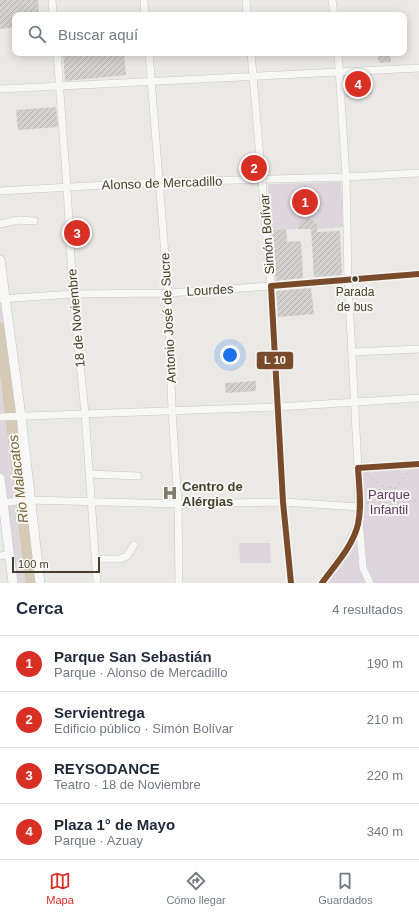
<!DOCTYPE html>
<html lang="es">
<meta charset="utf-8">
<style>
:root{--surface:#fff;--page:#f6f6f7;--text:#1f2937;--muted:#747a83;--line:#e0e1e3;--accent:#d93025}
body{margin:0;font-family:Helvetica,sans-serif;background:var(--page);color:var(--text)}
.scale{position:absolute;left:12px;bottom:10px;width:88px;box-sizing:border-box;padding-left:4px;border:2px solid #443e2c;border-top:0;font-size:11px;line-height:14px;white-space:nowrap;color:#443e2c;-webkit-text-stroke:3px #f9f7f4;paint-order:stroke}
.you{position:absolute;left:230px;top:355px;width:14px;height:14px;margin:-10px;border:3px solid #fff;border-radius:50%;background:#1a73e8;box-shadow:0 0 0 6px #1a73e833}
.badge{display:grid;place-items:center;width:26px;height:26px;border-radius:50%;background:var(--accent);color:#fff;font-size:13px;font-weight:700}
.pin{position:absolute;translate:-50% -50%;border:2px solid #fff;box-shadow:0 1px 4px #0006}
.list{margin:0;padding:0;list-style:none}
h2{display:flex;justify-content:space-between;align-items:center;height:52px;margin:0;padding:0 16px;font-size:17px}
h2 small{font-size:13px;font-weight:400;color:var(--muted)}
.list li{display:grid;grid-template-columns:26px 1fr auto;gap:12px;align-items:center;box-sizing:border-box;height:56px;padding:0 16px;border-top:1px solid var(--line)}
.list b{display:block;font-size:15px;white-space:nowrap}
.list p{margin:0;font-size:13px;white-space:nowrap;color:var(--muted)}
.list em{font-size:13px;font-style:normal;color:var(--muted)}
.icon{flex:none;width:22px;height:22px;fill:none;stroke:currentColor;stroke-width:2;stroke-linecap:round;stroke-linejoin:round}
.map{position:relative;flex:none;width:419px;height:583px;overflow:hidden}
.search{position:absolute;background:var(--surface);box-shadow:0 2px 10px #0003;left:12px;right:12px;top:12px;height:44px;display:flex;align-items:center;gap:10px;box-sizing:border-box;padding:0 14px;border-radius:8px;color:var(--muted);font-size:15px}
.sheet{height:276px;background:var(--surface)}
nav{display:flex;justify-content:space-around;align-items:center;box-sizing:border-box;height:56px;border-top:1px solid var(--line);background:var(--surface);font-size:11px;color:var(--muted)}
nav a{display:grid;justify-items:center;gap:2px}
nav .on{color:var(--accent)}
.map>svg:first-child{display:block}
.green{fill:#ddd6dd}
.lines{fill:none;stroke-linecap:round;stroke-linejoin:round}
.river{stroke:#d4cab6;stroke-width:11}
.building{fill:url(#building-hatch)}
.minor-casing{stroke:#c8c7c4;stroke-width:8}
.major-casing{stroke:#c8c6c2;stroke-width:10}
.path{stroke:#c9c7c4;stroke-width:1;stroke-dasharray:3 3;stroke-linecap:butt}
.minor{stroke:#f7f7f5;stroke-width:7}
.major{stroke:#f8f8f8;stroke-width:9}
.bus-1-casing{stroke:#f9f7f4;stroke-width:9}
.bus-1{stroke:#7a4b2a;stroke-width:6}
.bus-dot{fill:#443e2c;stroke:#f9f7f4;stroke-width:1.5}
.labels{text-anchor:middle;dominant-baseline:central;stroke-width:4;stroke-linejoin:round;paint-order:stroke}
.bus-label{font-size:12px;fill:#443e2c;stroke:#f9f7f4}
.street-label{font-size:13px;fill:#443e2c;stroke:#f9f7f4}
.poi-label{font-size:13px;font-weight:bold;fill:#443e2c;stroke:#f9f7f4;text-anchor:start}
.park-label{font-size:13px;fill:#5d3a5f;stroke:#f9f7f4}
.water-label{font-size:14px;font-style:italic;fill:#766337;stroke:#f9f7f4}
.line-badge{stroke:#f9f7f4;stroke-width:1.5}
.badge-label{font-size:11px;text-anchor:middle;font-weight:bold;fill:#fff}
</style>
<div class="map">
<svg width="419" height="583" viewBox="0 0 419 583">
<defs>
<pattern id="building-hatch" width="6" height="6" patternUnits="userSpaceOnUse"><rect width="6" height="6" fill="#d3d1ce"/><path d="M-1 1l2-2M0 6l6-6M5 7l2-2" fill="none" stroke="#b6b4b1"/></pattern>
</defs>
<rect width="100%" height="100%" fill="#eae9e6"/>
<path class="green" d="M371,72l1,23 -26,2 -2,-24z
M341,182l2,45 -26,2v-5l-6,-5h-7l-6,5v5l-28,1 -2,-46z
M0,299h6l34,284h-27l-13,-105z
M419,464v119h-97l37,-64 -1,-51z
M239,543h31l1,20h-31z"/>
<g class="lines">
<path class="river" d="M0,328l31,255"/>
</g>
<path class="building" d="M0,0h38l1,14 -24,1v12l-15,2z
M63,53h61l2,22 -61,6z
M377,53h13l1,9 -12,1z
M56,107l2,20 -40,3 -2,-20z
M304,219h7l6,5v8l23,-1 2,44 -28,2 -3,-48h-13v-5z
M286,229l1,13 14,-1 2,37 -27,3 -5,-51z
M311,288l3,26 -36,3 -2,-26z
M256,381v10l-30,2 -1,-10z"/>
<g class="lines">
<g class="minor-casing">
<path id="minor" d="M52,0l1,15
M144,0l1,15
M246,0l1,15
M332,0l2,15
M57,53l10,134 6,107 12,119 12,170
M149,53l19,240 4,118 6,93 1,79
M251,53l20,233 12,216 8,81
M338,53l8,124 2,103 10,188 1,51 4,49 7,15
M0,89l419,-21
M0,191l159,-9 187,-5 73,-4
M0,224l18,-4 16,1
M0,299l73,-5 95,-1 102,-7 149,-12
M353,352l66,-3
M0,417l278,-10 141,-9
M358,468l61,-4
M89,474l49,2
M0,503l30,-3 148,4 105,-2 76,5
M0,556l9,-2
M95,559h25l7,-3 7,-11
M322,583c14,-20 28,-39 37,-62"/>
</g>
<g class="major-casing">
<path id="major" d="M0,260l21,156 19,167
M0,478l13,105"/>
</g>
<path class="path" d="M367,474l20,16
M385.5 493a5.5 5.5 0 1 1 11 0a5.5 5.5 0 1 1-11 0Z
M395,489l14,-18
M397,492h17
M366,494h18
M366,503l50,-2"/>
<use href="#minor" class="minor"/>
<use href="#major" class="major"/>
<g class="bus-1-casing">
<path id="bus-1" d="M291,583l-8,-81 -12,-216 148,-12
M322,583c13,-18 31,-37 36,-59 4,-18 1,-38 0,-56l61,-4"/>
</g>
<use href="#bus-1" class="bus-1"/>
</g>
<defs>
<g id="hospital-bare" transform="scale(1.2)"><path d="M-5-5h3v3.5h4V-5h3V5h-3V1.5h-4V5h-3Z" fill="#7e7a6d" stroke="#f9f7f4" stroke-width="2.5" paint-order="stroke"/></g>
</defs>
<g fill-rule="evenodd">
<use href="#hospital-bare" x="170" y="493"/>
</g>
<circle class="bus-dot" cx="355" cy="279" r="3.5"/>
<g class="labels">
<g class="bus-label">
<text x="355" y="292">Parada<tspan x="355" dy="15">de bus</tspan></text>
</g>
<g class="street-label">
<text transform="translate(162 183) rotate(-2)">Alonso de Mercadillo</text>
<text transform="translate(267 234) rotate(-94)">Simón Bolívar</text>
<text transform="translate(210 290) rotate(-3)">Lourdes</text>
<text transform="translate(76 318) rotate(-95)">18 de Noviembre</text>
<text transform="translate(168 318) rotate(-93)">Antonio José de Sucre</text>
</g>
<g class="poi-label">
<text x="182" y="486">Centro de<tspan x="182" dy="15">Alérgias</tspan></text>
</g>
<g class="park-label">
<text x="389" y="494">Parque<tspan x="389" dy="15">Infantil</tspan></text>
</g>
<g class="water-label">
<text transform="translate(18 479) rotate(-97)">Rio Malacatos</text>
</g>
</g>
<rect class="line-badge" x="256" y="351" width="38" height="19" rx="4" fill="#7a4b2a"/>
<g class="badge-label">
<text x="275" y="364">L 10</text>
</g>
</svg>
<div class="scale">100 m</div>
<div class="you"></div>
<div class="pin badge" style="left:305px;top:202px">1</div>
<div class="pin badge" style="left:254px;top:168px">2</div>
<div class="pin badge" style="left:77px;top:233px">3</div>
<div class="pin badge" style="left:358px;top:84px">4</div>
<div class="search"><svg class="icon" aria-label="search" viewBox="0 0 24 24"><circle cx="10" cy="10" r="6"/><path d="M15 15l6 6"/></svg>Buscar aquí</div>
</div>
<section class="sheet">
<h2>Cerca<small>4 resultados</small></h2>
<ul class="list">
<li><span class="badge">1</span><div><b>Parque San Sebastián</b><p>Parque · Alonso de Mercadillo</p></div><em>190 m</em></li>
<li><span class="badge">2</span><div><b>Servientrega</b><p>Edificio público · Simón Bolívar</p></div><em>210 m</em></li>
<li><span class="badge">3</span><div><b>REYSODANCE</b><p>Teatro · 18 de Noviembre</p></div><em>220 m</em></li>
<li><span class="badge">4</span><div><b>Plaza 1° de Mayo</b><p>Parque · Azuay</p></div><em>340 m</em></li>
</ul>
</section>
<nav>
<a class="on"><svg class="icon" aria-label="map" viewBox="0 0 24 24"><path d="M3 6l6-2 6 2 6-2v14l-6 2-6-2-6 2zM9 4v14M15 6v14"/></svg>Mapa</a>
<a><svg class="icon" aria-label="directions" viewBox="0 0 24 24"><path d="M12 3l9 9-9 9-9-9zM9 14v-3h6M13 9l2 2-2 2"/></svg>Cómo llegar</a>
<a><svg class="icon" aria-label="saved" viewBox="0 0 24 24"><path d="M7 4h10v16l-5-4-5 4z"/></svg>Guardados</a>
</nav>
